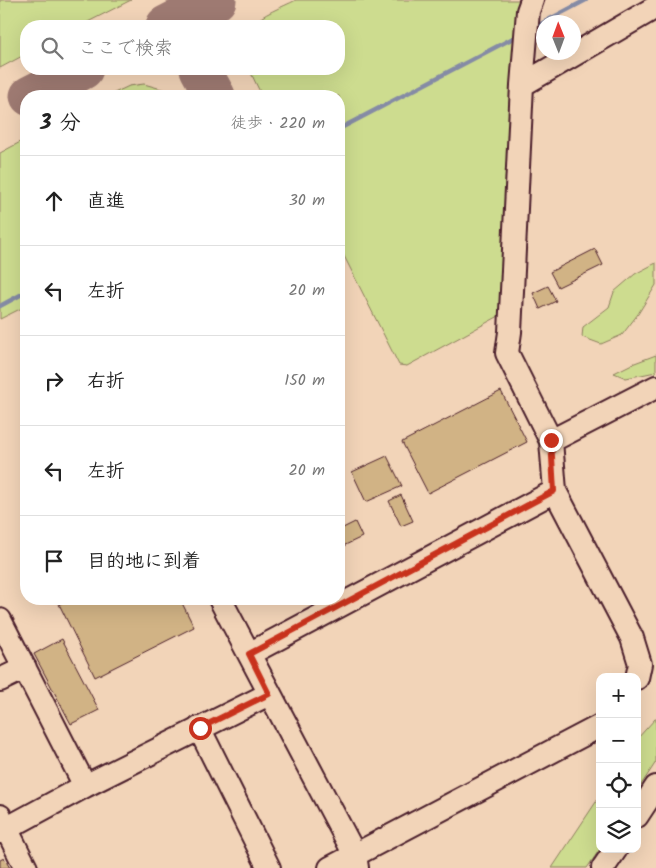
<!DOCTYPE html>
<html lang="ja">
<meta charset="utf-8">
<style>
:root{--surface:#fff;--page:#f6f6f6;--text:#222;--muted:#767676;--line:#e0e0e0}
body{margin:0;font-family:Kalam,"Klee One",sans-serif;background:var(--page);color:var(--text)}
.controls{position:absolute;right:15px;bottom:15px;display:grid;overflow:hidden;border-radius:10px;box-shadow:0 5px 20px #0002}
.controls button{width:45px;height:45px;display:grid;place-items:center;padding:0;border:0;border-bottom:1px solid var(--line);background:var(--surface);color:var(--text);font:25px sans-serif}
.compass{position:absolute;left:536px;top:15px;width:45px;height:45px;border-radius:50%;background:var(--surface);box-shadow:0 5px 20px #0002;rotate:359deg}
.stop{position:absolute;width:15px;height:15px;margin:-11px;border:4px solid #c8321e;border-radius:50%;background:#fff}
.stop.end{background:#c8321e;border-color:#fff;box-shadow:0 1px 5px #0008}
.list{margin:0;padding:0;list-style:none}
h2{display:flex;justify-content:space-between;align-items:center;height:65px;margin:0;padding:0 20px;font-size:21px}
h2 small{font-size:16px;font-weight:400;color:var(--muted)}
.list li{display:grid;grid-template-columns:32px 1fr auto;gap:15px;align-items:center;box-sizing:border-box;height:90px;padding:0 20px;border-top:1px solid var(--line)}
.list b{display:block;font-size:19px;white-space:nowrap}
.list em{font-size:16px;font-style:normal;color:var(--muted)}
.icon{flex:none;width:28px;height:28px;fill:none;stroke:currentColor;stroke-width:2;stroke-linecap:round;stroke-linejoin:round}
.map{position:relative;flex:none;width:656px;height:868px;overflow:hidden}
.search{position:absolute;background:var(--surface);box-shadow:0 5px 20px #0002;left:20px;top:20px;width:325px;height:55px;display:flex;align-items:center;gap:12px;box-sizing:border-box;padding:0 18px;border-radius:20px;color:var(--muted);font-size:19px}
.panel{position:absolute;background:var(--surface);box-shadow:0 5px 20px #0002;left:20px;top:90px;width:325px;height:515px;border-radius:20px}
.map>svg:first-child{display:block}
.green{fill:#cddc8f;stroke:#8c7e5d}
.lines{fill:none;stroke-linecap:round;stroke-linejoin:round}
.stream{stroke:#858ba5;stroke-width:4.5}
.taxiway{stroke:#9e7a72;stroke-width:41}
.building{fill:#d1b385;stroke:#4a1f2b}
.minor-casing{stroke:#4a1f2b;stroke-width:26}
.minor{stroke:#f2d4b8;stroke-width:22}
.route{stroke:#c8321e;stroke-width:6}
</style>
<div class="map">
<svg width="656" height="868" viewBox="0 0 656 868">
<rect width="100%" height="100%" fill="#f2d4b8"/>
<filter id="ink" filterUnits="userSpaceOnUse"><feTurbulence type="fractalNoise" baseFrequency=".02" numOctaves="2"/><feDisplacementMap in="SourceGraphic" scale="10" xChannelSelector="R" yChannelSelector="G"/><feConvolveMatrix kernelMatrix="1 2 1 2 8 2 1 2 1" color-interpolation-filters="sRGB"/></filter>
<g filter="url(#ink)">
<path class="green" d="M0,0h131l-51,26h-54v28l-26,14z
M296,0h227l-16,301 -8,15 -92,50 -8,-1 -60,-119v-150h-77l-13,-27h90v-43h-87c9,-12 31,-19 44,-26z
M144,84l21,6 8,6h-65l21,-10z
M26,139v167l-26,13v-166z
M656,263v22l-18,29 -16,21 -21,9 -19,-7 1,-10 26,-20 5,-15 21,-18z
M656,355v17l-30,6 -12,-5 18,-9z
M655,719h1v43l-19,29v-52z
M600,796v53l-13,19h-35z"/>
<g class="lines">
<path class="stream" d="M533,28l53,-28
M339,129l180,-94
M0,306l26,-14"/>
<path class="taxiway" d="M166,26l50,-26
M200,69l15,27
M30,96l53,-27"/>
</g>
<path class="building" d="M595,249l8,16 -45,22 -8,-15z
M548,286l8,15 -16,8 -7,-16z
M501,391l26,51 -99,51 -26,-51z
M387,456l15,30 -36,16 -14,-30z
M401,495l12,26 -12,5 -12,-25z
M355,522l7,15 -23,11v-18z
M70,599h110l14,28 -99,50 -36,-73z
M62,639l37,71 -28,14 -37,-70z
M4,858l6,10h-10v-8z"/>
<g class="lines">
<g class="minor-casing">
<path id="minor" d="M532,0l-4,11 -6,74 -12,247 -3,21 44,88 4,50 77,147 8,26 -3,14
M522,85l134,-78
M551,441l105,-54
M220,599l135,256 2,13
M0,620l85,166
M249,654l306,-163
M0,680l25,-12
M199,728l70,140
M0,816l26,52
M637,816l19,-29
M0,832l85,-46 184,-92
M330,868l270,-142
M603,868l13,-19"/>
</g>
<use href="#minor" class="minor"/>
</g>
</g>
<g class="lines" filter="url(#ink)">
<path class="route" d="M200,728l69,-34 -20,-40 305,-163 -3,-51"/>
</g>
</svg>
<div class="controls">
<button>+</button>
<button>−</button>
<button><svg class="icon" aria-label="locate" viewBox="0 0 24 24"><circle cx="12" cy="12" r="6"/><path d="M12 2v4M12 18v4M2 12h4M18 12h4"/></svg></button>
<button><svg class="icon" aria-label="layers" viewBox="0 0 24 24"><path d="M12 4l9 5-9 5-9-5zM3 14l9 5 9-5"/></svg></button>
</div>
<svg class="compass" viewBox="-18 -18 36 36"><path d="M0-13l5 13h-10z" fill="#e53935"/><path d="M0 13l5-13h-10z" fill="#767676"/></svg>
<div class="stop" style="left:200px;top:728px"></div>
<div class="stop end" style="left:551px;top:440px"></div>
<div class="search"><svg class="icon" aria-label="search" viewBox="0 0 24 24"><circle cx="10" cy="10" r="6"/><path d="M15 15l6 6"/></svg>ここで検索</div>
<section class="panel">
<h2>3 分<small>徒歩 · 220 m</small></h2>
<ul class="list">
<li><svg class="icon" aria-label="ahead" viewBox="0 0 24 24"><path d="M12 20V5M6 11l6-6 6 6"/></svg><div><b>直進</b></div><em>30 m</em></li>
<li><svg class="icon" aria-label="left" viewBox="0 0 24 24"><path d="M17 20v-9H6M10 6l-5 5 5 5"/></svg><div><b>左折</b></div><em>20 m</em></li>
<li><svg class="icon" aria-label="right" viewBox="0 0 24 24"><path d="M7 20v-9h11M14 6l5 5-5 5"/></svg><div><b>右折</b></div><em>150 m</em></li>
<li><svg class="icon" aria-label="left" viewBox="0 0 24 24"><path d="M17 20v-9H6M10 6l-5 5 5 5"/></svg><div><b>左折</b></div><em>20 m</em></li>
<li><svg class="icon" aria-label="arrive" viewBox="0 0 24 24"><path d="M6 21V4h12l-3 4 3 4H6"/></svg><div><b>目的地に到着</b></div></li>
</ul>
</section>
</div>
